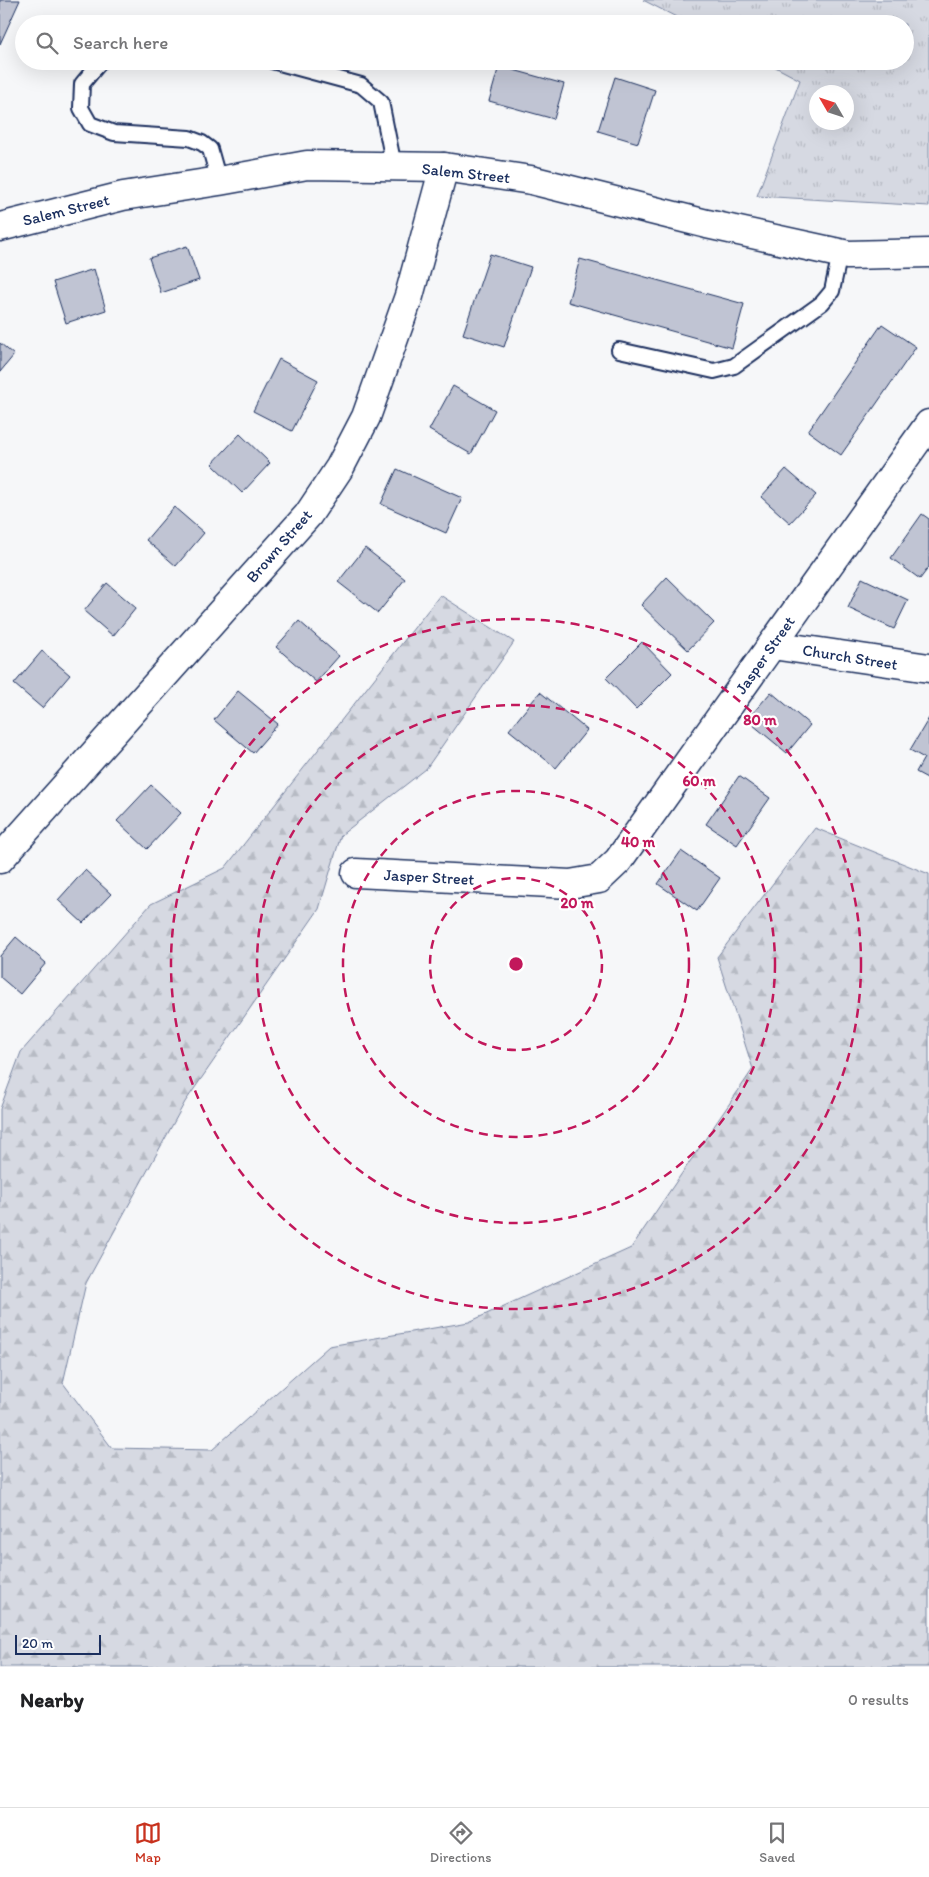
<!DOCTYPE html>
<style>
:root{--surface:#fff;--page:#f6f6f6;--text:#202124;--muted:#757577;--line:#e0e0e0;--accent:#c8321e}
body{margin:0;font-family:Itim,sans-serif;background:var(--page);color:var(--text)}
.compass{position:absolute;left:809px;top:85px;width:45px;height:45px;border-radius:50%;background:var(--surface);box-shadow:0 5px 20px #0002;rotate:309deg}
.scale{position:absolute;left:15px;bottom:12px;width:86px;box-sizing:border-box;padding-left:5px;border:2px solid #1b2f5e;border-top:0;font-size:14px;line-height:18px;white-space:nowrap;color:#1b2f5e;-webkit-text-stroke:4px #fff;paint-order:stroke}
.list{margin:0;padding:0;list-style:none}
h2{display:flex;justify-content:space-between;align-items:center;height:65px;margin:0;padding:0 20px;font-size:21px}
h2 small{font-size:16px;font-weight:400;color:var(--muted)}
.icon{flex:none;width:28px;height:28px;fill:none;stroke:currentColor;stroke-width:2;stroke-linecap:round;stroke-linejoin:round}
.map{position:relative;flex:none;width:929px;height:1667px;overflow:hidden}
.search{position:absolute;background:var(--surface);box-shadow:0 5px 20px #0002;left:15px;right:15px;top:15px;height:55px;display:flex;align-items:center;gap:12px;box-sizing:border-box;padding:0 18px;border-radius:28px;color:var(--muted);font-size:19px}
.sheet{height:140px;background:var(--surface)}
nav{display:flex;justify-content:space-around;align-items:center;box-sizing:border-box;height:70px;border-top:1px solid var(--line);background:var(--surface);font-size:14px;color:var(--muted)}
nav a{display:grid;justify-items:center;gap:2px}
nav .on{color:var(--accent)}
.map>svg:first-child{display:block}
.forest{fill:url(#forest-firs);stroke:#7884a0}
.park{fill:url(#park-tufts);stroke:#7884a0;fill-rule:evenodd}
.building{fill:#c0c4d3;stroke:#1b2f5e}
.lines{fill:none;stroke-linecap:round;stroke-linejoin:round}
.service-casing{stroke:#1b2f5e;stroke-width:18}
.minor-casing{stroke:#1b2f5e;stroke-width:31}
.primary-casing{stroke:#1b2f5e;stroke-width:31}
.service{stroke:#fff;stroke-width:14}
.minor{stroke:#fff;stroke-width:28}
.primary{stroke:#fff;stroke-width:28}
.ring{fill:none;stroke:#c2185b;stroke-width:2.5;stroke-dasharray:9 6}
.labels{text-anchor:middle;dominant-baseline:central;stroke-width:4.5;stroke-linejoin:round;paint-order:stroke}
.street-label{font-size:16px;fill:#1b2f5e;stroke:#fff}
.centre{fill:#c2185b;stroke:#fff;stroke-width:2.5}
.ring-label{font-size:15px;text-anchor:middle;font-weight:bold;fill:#c2185b;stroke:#fff;stroke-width:4.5;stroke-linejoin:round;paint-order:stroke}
</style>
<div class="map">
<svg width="929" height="1667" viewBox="0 0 929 1667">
<defs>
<pattern id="forest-firs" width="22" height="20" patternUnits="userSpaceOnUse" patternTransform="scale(1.25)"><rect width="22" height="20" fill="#d6d9e2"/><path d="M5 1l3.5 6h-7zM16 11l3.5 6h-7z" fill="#b7bbc4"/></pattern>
<pattern id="park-tufts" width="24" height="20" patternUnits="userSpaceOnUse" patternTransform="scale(1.25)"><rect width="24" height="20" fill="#d6d9e2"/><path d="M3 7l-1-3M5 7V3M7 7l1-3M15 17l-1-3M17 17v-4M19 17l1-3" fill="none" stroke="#b7bbc4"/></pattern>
</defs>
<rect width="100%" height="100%" fill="#f6f7f9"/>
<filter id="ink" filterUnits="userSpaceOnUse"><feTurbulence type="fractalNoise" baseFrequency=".02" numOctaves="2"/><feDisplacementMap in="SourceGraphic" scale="10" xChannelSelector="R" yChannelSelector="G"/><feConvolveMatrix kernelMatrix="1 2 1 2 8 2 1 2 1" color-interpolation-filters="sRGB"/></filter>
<g filter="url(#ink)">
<path class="forest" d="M440,595l74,47 -88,127 -85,66 -22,74 -134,193 -99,181 -23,100 49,65 100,2 117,-104 140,-24 162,-74 122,-179 -36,-112 98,-129 114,46v793h-929v-558l21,-57 130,-148 74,-36z"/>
<path class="park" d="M643,0h286v206l-172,-10 43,-116 -36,-19h141v-37h-215zM816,92h30v30h-30z"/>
<path class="building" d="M0,0h20l-20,44z
M499,66l65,18 -10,35 -65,-18z
M615,77l40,13 -17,53 -40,-12z
M187,246l12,34 -38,13 -12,-35z
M490,254l41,13 -27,80 -41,-13z
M580,259l164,45 -12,44 -164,-46z
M94,269l12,41 -40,13 -13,-41z
M882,324l34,23 -75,108 -33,-24z
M0,343l14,12 -14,17z
M279,359l39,21 -26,51 -39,-20z
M453,386l42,24 -24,44 -42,-24z
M240,434l30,29 -28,30 -30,-29z
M397,469l65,29 -16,35 -65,-29z
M786,469l30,26 -26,28 -29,-26z
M174,507l30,26 -28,33 -30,-26z
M922,514l7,5v48l-9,12 -29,-21z
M365,548l40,31 -27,34 -40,-31z
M667,577l47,46 -26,27 -47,-45z
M862,578l46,22 -14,29 -46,-21z
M107,583l29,25 -23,28 -29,-25z
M299,621l40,35 -23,26 -40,-35z
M642,642l30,31 -36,36 -30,-31z
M42,651l28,24 -28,33 -28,-24z
M238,691l40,33 -25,29 -39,-33z
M540,692l47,38 -31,38 -47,-38z
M771,692l39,33 -23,28 -40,-33z
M929,718v61l-13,-7 8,-14 -14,-8z
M739,776l31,22 -33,47 -31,-21z
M151,785l30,28 -34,36 -30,-28z
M681,851l39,27 -23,33 -39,-27z
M85,870l26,24 -28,29 -25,-23z
M16,937l30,26 -26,31 -20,-17v-21z"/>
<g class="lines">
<g class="service-casing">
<path id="service" d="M101,61l-19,23 -1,24 9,16 24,9 75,5 13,5 8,6 9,32
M272,61l89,24 20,17 13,64
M619,350l95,21 20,-5 88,-63 10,-12 8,-38"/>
</g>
<g class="minor-casing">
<path id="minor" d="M772,645l157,23
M0,859l308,-344 32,-48 26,-50 43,-121 35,-129
M356,873l214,11 29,-5 19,-18 311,-437"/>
</g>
<g class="primary-casing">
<path id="primary" d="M0,227l123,-31 96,-15 88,-16 137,2 87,13 176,44 141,31 81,-2"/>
</g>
<use href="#service" class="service"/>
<use href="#minor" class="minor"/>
<use href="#primary" class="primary"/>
</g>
</g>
<g class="ring">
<circle cx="516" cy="964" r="86"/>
<circle cx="516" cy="964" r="173"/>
<circle cx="516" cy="964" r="259"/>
<circle cx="516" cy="964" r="345"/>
</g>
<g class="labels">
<g class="street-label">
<text transform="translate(466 173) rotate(6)">Salem Street</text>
<text transform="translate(66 210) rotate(-14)">Salem Street</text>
<text transform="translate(279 546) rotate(-49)">Brown Street</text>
<text transform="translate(765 655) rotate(-55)">Jasper Street</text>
<text transform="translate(850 657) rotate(9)">Church Street</text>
<text transform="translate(429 877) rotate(3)">Jasper Street</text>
</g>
</g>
<circle cx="516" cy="964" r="8" class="centre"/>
<g class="ring-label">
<text x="760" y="725">80 m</text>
<text x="699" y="786">60 m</text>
<text x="638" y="847">40 m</text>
<text x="577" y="908">20 m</text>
</g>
</svg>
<svg class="compass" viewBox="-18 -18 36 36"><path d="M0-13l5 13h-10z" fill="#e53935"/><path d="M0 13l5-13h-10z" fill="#757577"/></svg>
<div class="scale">20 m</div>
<div class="search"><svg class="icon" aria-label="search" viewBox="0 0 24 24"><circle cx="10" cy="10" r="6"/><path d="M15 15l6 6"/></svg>Search here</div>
</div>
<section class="sheet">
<h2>Nearby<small>0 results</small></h2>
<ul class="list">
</ul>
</section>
<nav>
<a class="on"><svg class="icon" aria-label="map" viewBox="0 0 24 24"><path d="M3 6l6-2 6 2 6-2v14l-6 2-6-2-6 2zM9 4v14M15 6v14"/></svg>Map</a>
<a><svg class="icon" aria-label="directions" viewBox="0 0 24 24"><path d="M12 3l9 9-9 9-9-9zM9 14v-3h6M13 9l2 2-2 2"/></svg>Directions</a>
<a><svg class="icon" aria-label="saved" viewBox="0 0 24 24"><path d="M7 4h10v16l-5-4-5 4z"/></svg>Saved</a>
</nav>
